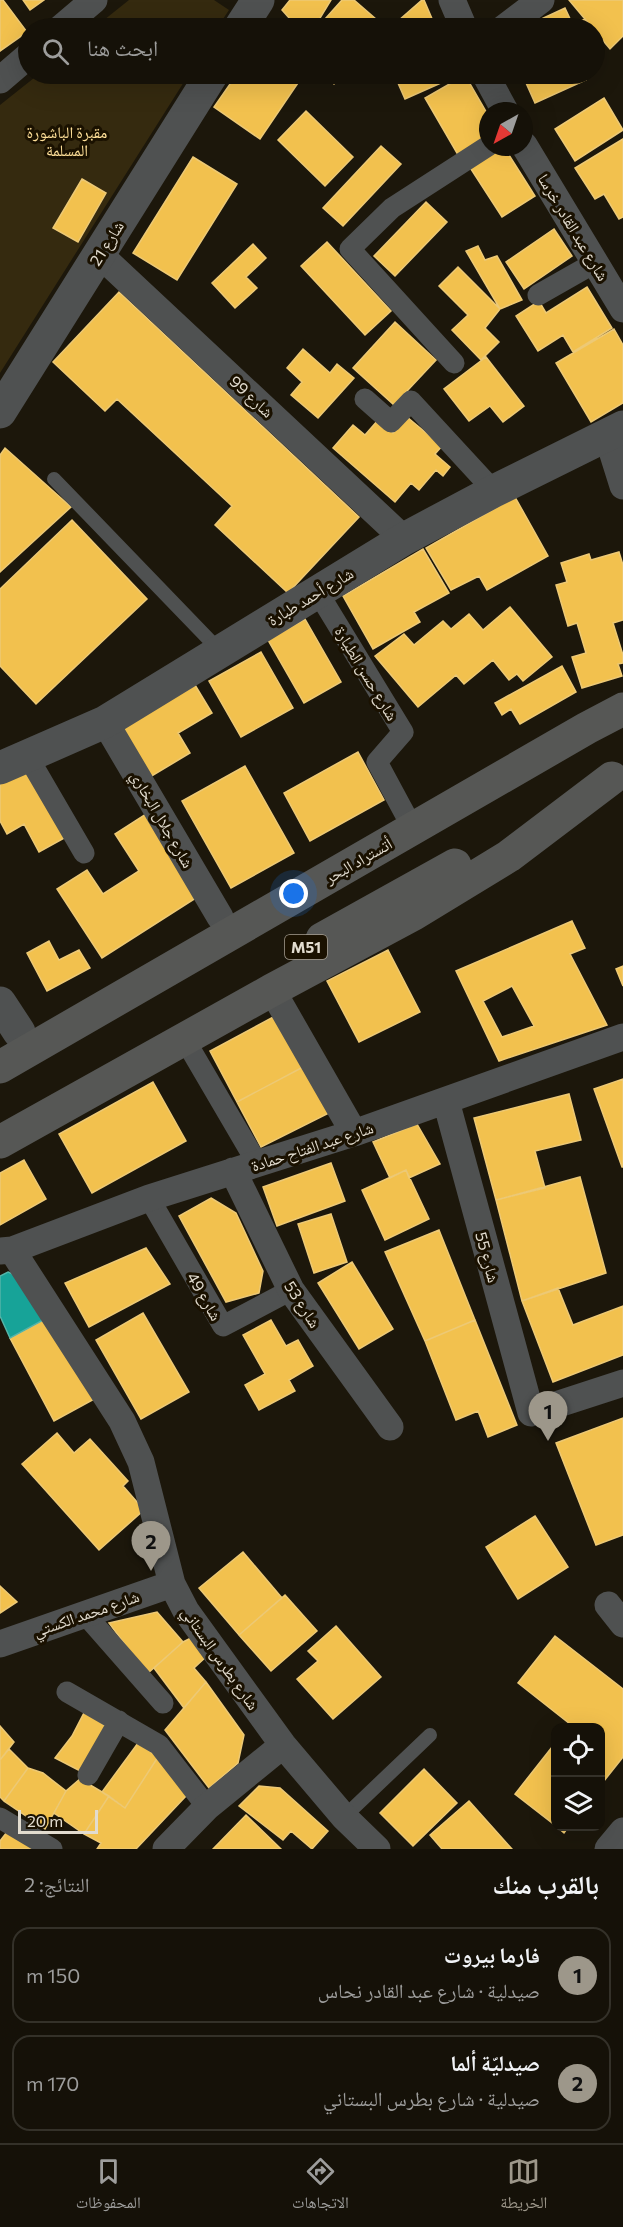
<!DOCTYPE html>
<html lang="ar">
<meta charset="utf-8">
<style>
:root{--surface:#151108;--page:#1e1a12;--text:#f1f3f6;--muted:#9d9d9c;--line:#343129;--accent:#9d978a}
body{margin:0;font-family:Commissioner,"Noto Naskh Arabic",sans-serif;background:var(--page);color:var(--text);direction:rtl}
.controls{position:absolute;right:18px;bottom:18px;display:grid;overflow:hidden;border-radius:12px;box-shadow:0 6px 24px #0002}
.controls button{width:54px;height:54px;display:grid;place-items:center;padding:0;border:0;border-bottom:2px solid var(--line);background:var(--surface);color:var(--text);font:30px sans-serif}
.compass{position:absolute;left:479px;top:102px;width:54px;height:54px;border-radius:50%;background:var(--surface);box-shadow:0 6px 24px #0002;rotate:220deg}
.scale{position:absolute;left:18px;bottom:15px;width:80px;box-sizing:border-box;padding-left:6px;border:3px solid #e2dccf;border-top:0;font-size:16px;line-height:21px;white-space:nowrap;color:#e2dccf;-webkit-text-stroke:4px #1a1100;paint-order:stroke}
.you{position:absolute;left:294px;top:894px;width:21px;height:21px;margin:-15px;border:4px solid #fff;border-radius:50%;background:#1a73e8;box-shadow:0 0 0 9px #1a73e833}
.badge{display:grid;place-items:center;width:39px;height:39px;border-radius:50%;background:var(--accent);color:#111;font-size:20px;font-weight:700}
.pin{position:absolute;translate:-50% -50px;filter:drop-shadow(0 2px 3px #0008)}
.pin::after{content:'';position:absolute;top:32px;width:21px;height:18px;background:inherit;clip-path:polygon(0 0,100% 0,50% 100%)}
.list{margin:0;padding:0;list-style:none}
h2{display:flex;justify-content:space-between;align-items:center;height:78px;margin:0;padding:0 24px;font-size:26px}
h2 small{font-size:20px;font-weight:400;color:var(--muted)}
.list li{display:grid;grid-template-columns:39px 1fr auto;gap:18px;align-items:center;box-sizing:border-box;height:96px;margin:0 12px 12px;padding:0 12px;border:2px solid var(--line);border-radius:18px}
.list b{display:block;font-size:22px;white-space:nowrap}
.list p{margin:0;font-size:20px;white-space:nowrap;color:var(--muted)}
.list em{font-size:20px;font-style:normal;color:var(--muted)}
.icon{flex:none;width:33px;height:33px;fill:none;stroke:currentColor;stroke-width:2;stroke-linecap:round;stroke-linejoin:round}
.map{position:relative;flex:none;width:623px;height:1849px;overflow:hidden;direction:ltr}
.search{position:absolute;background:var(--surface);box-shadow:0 6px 24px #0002;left:18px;right:18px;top:18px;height:66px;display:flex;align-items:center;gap:15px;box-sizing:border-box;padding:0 21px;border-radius:33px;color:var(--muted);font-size:22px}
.sheet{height:294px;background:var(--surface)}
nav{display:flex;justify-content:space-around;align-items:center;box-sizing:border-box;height:84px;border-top:2px solid var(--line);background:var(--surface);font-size:16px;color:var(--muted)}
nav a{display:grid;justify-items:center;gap:3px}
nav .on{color:var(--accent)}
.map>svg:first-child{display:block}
.green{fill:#352a0f}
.homes{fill:#f2c14e;stroke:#edc975;stroke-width:1.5;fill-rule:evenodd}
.public{fill:#17a398;stroke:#54b4a8;stroke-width:1.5}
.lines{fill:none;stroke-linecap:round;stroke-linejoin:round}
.service{stroke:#4f5151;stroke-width:14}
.pedestrian{stroke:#4f5151;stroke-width:21}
.minor{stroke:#4f5151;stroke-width:27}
.tertiary{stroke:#4f5151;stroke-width:33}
.motorway{stroke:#565755;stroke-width:33}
.labels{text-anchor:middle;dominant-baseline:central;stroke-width:6;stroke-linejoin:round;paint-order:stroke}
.shield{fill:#1a1100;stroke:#a69f91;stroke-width:1.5}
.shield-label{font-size:15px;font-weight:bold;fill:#e2dccf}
.park-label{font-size:16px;fill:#ffe098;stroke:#1a1100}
.street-label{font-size:16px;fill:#e2dccf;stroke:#1a1100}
</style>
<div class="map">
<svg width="623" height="1849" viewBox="0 0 623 1849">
<rect width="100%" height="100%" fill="#1c170b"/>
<path class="green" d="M129,0h85l15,10 -12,18h-123z
M39,74h150l-189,299v-268z"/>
<path class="homes" d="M0,0h3l24,32 -27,19z
M23,0h21l-14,10z
M290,0h41l-17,28h-16l-16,-18z
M342,0h12l30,26 -2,2h-65z
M422,0h2l12,28h-46z
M569,0h54v36l-13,13z
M565,8l8,17 12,-6 4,9h-67z
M237,74h53l10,6 -40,59 -46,-32z
M323,74h20l-9,10z
M394,74h62l1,2 -52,23z
M522,74h61l3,6 -51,23z
M465,75l23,40v29l-27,16 -36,-62z
M604,98l19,32 -48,31 -20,-32z
M306,111l47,46 -28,29 -47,-46z
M623,139v78l-4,2 -15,-25 -9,5 -20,-31z
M381,146l20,18 -58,62 -20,-18z
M499,147h5l31,49 -33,21 -33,-51z
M193,157l44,27 -60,96 -44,-27z
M82,179l24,14 -28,49 -25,-14z
M426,202l21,20 -52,54 -21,-20z
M554,229l18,27 -48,33 -18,-27z
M327,242l64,69 -26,24 -64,-69z
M253,244l13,14 -20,19 11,11 -22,20 -23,-25z
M478,246l7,14 12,-4 25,44 -22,9 -34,-58z
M458,267l42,42 -15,19 14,14 -18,18 -29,-30 16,-15 -29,-29z
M587,287l25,41 -39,24 -10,-17 -25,16 -22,-35 23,-15 7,12z
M119,292l240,225 -71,76 -73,-68 17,-19 -115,-107 -12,12 -52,-49z
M395,322l41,38 -42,45 -41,-37z
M614,329l9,16v58l-32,19 -35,-59z
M303,349l27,24 7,-9 17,14 -36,40 -27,-23 11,-13 -15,-14z
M486,357l38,49 -21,16 -13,-16 -21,15 -25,-32z
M407,417l35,29 -7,8 15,13 -7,9 -7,-6 -17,20 -8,-7 -16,19 -62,-54 20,-23 12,10 13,-15 15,13z
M5,448l66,59 -71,65v-117z
M515,497l33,59 -61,34 -8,-14 -28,14 -25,-42z
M72,520l75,79 -111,105 -36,-38v-77z
M423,549l26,44 -35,19 6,10 -47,27 -30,-53z
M619,552l4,13v55l-10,3 10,32v8l-5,1 4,12 -40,12 -10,-31 14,-4 -9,-30 -9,3 -12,-41 11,-3 -6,-19 28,-9 2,6z
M510,607l42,50 -29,24 -6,-7 -8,6 -16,-20 -29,24 -8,-9 -38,32 -43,-51 29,-22 10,11 29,-24 8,8 18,-15 14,16z
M305,619l36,63 -37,21 -36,-63z
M261,652l32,56 -52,29 -32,-56z
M562,666l14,26 -56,32 -9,-15 -9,6 -7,-12z
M195,685l17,28 -34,20 12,20 -40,24 -29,-48z
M358,752l26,48 -74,41 -26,-48z
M29,766l39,70 -29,16 -15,-28 -17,10 -7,-13v-39z
M245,766l49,87 -63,35 -49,-87z
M146,814l53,82 -97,62 -45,-69 30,-19 16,24 36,-23 -24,-37z
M572,921l13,27 -15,6 37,71 -108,36 -43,-90zM512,986l22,40 -32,11 -19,-36z
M49,941l10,19 20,-10 11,18 -43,23 -20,-38z
M388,950l32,62 -61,30 -32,-61z
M623,966v20l-7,-17z
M277,1015l28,51 -68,36 -27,-51z
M305,1066l24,47 -68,34 -24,-45z
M623,1079v88h-1l-28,-78z
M153,1082l33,59 -94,52 -33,-59z
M569,1094l12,46 -46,11 10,37 -49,12 -22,-82z
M417,1124l23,40 -31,14 -3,-8 -16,8 -17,-36z
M24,1160l22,39 -46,26v-52z
M331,1163l14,38 -68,25 -14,-39z
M406,1170l23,49 -44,21 -23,-50z
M580,1177l26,96 -84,28 -26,-101z
M211,1198l25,15 27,58 -4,22 -33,9 -47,-86z
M331,1214l16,48 -33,11 -16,-49z
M439,1230l36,90 -50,21 -40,-89z
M146,1248l24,36 -81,43 -24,-44z
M352,1262l41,67 -34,20 -41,-66z
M558,1288l15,37 50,-19v49l-70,27 -31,-81z
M143,1313l46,79 -48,27 -45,-79z
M47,1318l51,79 -44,24 -44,-83z
M271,1320l15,26 12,-6 15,26 -24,14 6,11 -36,19 -14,-25 20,-11 -22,-39z
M475,1320l42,105 -29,12 -10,-26 -22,9 -31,-79z
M623,1418v117l-27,10 -40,-102z
M57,1433l17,20 16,-14 38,42 -5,5 21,24 -45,40 -77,-86z
M535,1516l33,51 -50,32 -32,-52z
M243,1552l39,46 -43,37 -40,-47z
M0,1586l17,16 -17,11z
M285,1595l32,36 -46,40 -32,-36z
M157,1612l26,30 -36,32 -38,-51z
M336,1626l45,51 -48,42 -36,-40 21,-18 -10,-10z
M555,1636l68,53v68l-23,29v-58h-34l4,-4 -52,-41z
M193,1637l15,18 -14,13 12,14 -22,26 -30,-40 29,-26z
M206,1682l38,53 -6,28 -29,25 -44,-58z
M85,1711l28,21 -25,43 -33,-17 17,-22z
M0,1726l14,16 -14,18z
M556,1742v84l-41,-32z
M138,1743l20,14 -33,51 -23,-16z
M9,1749l19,19 -24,33 -4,-4v-37z
M158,1757l29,38 -51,54h-39l4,-6 -17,-9 25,-38 16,12z
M28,1768l15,5 23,18 -21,38 -41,-28z
M424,1769l33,34 -44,43 -33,-33z
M80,1779l29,17 -25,38 -30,-21 12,-22z
M259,1786l21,2 48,43 -16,18 -21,-18 -8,9 -44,-34z
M469,1801l43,48h-70l-12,-14z
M246,1815l35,34h-68z
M556,1826h13l-5,7z
M7,1832l29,17h-36v-8z"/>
<path class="public" d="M8,1272l12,5 27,41 -37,20 -10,-22v-40z"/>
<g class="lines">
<path class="service" d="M54,479l166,172
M344,1817l86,-82"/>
<path class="pedestrian" d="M538,295l58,-33
M454,363l-104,-114 42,-41 96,-62
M365,399l26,23 20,-21 83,90
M317,591l86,141 -26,30 28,52
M28,757l56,96
M185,1040l72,123
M149,1198l74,128 68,-36
M84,1613l79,90
M67,1692l92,53 48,62
M88,1775l31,-54
M0,1818l52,31"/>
<path class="minor" d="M452,0l12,28
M61,28l33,-28
M504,28l37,-28
M485,74l20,37
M0,80l28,-24
M524,145l99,164
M99,254l305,285
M607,435l16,51
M105,722l115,195
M272,990l82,143
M446,1101l85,312 92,-30
M233,1171l58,119 99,137
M12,1250l110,171 19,41 31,122 14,27 97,134 61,72 33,32
M0,1251l12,-1 137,-52 205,-65 269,-96
M608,1605l15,19
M0,1644l172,-60
M166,1849l41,-42 76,-62
M608,1849l15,-18"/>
<path class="tertiary" d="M240,28l18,-28
M0,412l212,-338
M0,768l105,-46 299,-183 90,-48 129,-64
M0,1003l19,29"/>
<path class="motorway" d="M322,939l133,-74
M0,1067l587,-339 36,-19
M0,1142l272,-152 142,-76 95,-58 103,-78"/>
</g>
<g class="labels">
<rect class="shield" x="285" y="935" width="42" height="24" rx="4.5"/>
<g class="shield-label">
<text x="306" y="947">M51</text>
</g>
<g class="park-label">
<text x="67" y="131">مقبرة الباشورة<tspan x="67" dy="18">المسلمة</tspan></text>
</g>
<g class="street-label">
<text transform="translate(574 227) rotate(59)">شارع عبد القادر خرسا</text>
<text transform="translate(106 243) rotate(-58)">شارع 21</text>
<text transform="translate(252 396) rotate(43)">شارع 99</text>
<text transform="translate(310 596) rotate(-31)">شارع أحمد طبارة</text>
<text transform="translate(367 673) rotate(59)">شارع حسن الطيارة</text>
<text transform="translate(163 819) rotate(60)">شارع جلال البخاري</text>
<text transform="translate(358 860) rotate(-30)">أتستراد البحر</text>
<text transform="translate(312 1146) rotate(-18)">شارع عبد الفتاح حمادة</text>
<text transform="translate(488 1257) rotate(75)">شارع 55</text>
<text transform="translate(205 1296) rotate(60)">شارع 49</text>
<text transform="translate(303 1304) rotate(57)">شارع 53</text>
<text transform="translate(86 1613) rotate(-19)">شارع محمد الكستي</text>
<text transform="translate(221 1658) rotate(55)">شارع بطرس البستاني</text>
</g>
</g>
</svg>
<div class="controls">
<button><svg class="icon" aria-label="locate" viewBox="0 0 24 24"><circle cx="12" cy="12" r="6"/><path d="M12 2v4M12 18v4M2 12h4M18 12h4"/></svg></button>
<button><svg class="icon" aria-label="layers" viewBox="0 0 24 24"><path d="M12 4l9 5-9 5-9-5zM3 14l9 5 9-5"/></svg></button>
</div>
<svg class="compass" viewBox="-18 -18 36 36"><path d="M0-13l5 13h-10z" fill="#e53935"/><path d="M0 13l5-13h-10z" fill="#9d9d9c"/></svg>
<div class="scale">20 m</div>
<div class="you"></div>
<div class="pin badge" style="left:548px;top:1441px">1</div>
<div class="pin badge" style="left:151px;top:1571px">2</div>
<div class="search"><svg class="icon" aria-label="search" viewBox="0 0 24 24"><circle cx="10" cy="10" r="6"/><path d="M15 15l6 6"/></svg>ابحث هنا</div>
</div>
<section class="sheet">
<h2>بالقرب منك<small>النتائج: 2</small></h2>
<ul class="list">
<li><span class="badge">1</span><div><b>فارما بيروت</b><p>صيدلية · شارع عبد القادر نحاس</p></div><em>150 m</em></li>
<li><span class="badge">2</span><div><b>صيدليّة ألما</b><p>صيدلية · شارع بطرس البستاني</p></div><em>170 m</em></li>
</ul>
</section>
<nav>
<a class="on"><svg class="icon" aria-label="map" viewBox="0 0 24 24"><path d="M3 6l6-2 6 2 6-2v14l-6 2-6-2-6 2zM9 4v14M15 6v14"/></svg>الخريطة</a>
<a><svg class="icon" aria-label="directions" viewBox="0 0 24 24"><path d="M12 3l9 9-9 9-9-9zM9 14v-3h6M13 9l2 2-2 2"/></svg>الاتجاهات</a>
<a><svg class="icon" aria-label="saved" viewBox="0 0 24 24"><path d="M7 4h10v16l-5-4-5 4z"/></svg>المحفوظات</a>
</nav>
